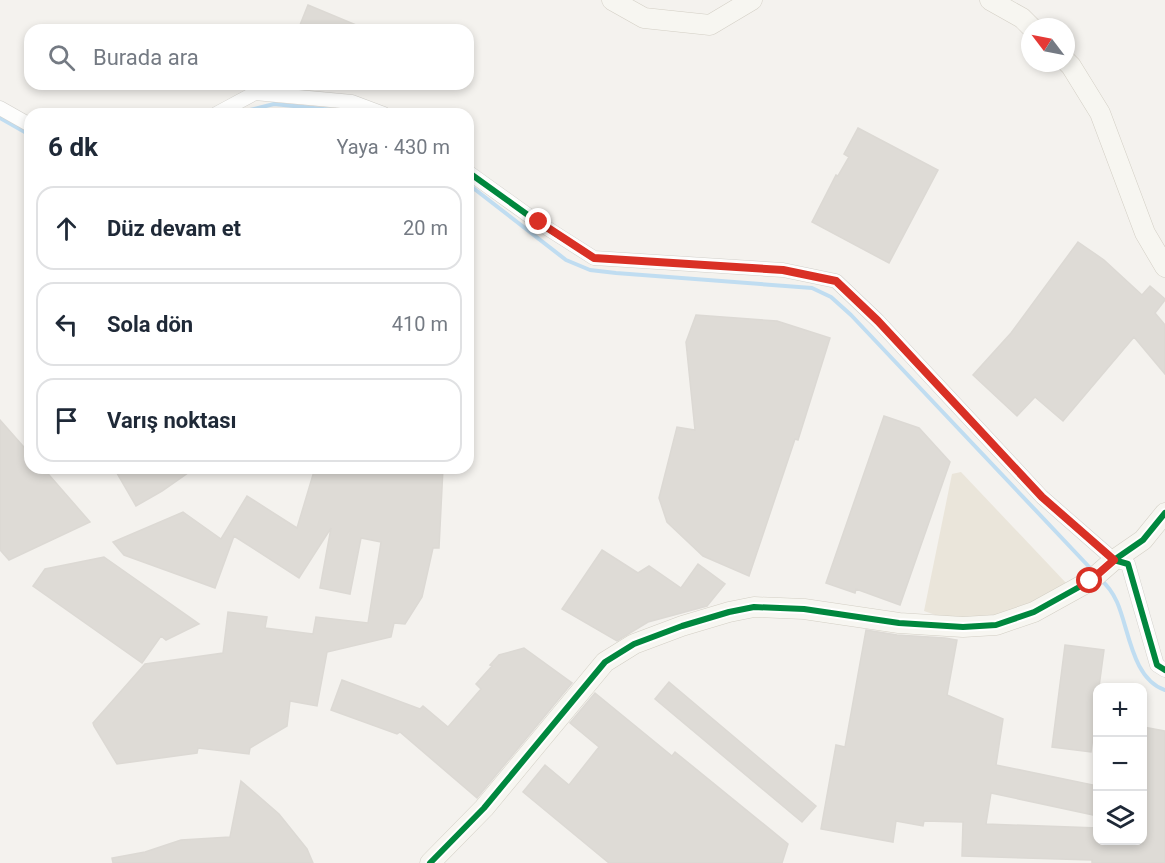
<!DOCTYPE html>
<html lang="tr">
<meta charset="utf-8">
<style>
:root{--surface:#fff;--page:#f6f6f7;--text:#1f2937;--muted:#747a83;--line:#e0e1e3}
body{margin:0;font-family:Roboto,sans-serif;background:var(--page);color:var(--text)}
.controls{position:absolute;right:18px;bottom:18px;display:grid;overflow:hidden;border-radius:12px;box-shadow:0 3px 9px #0003}
.controls button{width:54px;height:54px;display:grid;place-items:center;padding:0;border:0;border-bottom:2px solid var(--line);background:var(--surface);color:var(--text);font:30px sans-serif}
.compass{position:absolute;left:1021px;top:18px;width:54px;height:54px;border-radius:50%;background:var(--surface);box-shadow:0 3px 9px #0003;rotate:302deg}
.stop{position:absolute;width:18px;height:18px;margin:-14px;border:4px solid #d93025;border-radius:50%;background:#fff}
.stop.end{background:#d93025;border-color:#fff;box-shadow:0 2px 6px #0008}
.list{margin:0;padding:0;list-style:none}
h2{display:flex;justify-content:space-between;align-items:center;height:78px;margin:0;padding:0 24px;font-size:26px}
h2 small{font-size:20px;font-weight:400;color:var(--muted)}
.list li{display:grid;grid-template-columns:39px 1fr auto;gap:18px;align-items:center;box-sizing:border-box;height:84px;margin:0 12px 12px;padding:0 12px;border:2px solid var(--line);border-radius:18px}
.list b{display:block;font-size:22px;white-space:nowrap}
.list em{font-size:20px;font-style:normal;color:var(--muted)}
.icon{flex:none;width:33px;height:33px;fill:none;stroke:currentColor;stroke-width:2;stroke-linecap:round;stroke-linejoin:round}
.map{position:relative;flex:none;width:1165px;height:863px;overflow:hidden}
.search{position:absolute;background:var(--surface);box-shadow:0 3px 9px #0003;left:24px;top:24px;width:450px;height:66px;display:flex;align-items:center;gap:15px;box-sizing:border-box;padding:0 21px;border-radius:18px;color:var(--muted);font-size:22px}
.panel{position:absolute;background:var(--surface);box-shadow:0 3px 9px #0003;left:24px;top:108px;width:450px;height:366px;border-radius:18px}
.map>svg:first-child{display:block}
.education{fill:#eae5da}
.lines{fill:none;stroke-linecap:round;stroke-linejoin:round}
.stream{stroke:#c0ddf1;stroke-width:4}
.building{fill:#dedbd6;stroke:#dcd9d4;stroke-width:1.5}
.street-casing{stroke:#d2d0cb;stroke-width:15}
.secondary-casing{stroke:#d3cfc5;stroke-width:21}
.street{stroke:#fdfdfc;stroke-width:14}
.secondary{stroke:#f7f6f1;stroke-width:20}
.cycleway-casing{stroke:#fff;stroke-width:10}
.cycleway{stroke:#00873e;stroke-width:6}
.route{stroke:#d93025;stroke-width:8}
</style>
<div class="map">
<svg width="1165" height="863" viewBox="0 0 1165 863">
<rect width="100%" height="100%" fill="#f4f2ee"/>
<path class="education" d="M961,472l106,112 -38,22 -43,13 -33,2 -29,-10 28,-137z"/>
<g class="lines">
<path class="stream" d="M234,114l40,-10 78,8 4,2
M0,118l30,17
M468,184l98,76 24,10 26,3 196,15 19,9 20,18 242,256
M1100,579c7,6 13,14 17,23 12,27 15,77 48,88"/>
</g>
<path class="building" d="M308,5l60,25h-70z
M858,128l80,42 -49,93 -77,-41 24,-47 2,1 11,-19 -5,-3z
M1078,242l26,18 38,35 8,-9 15,13v1l-10,13 10,12v49l-31,-37 -71,84 -28,-24 -18,19 -44,-41 38,-42z
M696,315l81,6 53,17 -32,102 -3,-1 -46,137 -46,-20 -36,-34 -8,-24 18,-71 18,3 -9,-88z
M884,416l35,12 31,34 -50,143 -44,-16 -1,4 -29,-10z
M0,420l30,34v14h13l47,54 -81,38 -9,-10z
M114,468h81l-33,23 -26,15z
M315,468h128l-4,80h-6l-11,49 -17,27 -11,-1 -3,14 -64,15 -10,54 -27,-5 -3,25 -37,22 -1,6 -51,-6 -1,5 -80,11 -23,-38 -1,-3 52,-59 78,-11 5,-41 39,5 -2,11 48,6 3,-17 52,6 13,-81 -20,-4 -11,56 -30,-6 11,-60 -32,50 -65,-42 -19,52 -91,-33 -11,-13 70,-30 38,27 26,-43 50,32z
M602,550l36,23 11,-7 32,22 17,-24 27,20 -18,22 -59,16 -31,19 -55,-32z
M104,557l95,67 -33,16 -5,-4 -19,27 -109,-77 12,-17z
M866,630l31,5 48,3 12,2 -10,55 56,24 -7,46 102,21v30l-107,-23 -5,31 112,4v12h22l23,4v-117l22,4v132h-73v-3l-130,-4 1,-34 -39,-1 -1,5 -27,-5 -3,21 -72,-13 15,-84 9,2z
M1065,645l39,5 -5,37h-1v13l-7,52 -39,-5z
M524,648l48,35 -95,115 -77,-66 -3,2 -66,-24 11,-30 78,29 3,-3 25,21 33,-38 -5,-5 16,-18 -2,-1 9,-10z
M669,682l147,124 -14,16 -147,-123z
M595,693l77,63 3,-4 113,92 -6,19h-173l-86,-71 22,-27 24,20 30,-38 -29,-24z
M241,781l38,33 28,35 6,14h-200l-1,-5 33,-6 36,-12 49,-3z"/>
<g class="lines">
<g class="street-casing">
<path id="street" d="M0,108l30,17
M216,114l39,-21 97,9 32,12
M468,172l71,51 55,35 189,12 53,11 42,40 164,176 72,63 14,4 29,101 8,5"/>
</g>
<g class="secondary-casing">
<path id="secondary" d="M612,0l32,18 66,7 42,-25
M990,0l32,18 9,9
M1066,61l5,5 29,47 45,120 20,34
M430,863l54,-55 121,-146 29,-18 48,-18 47,-14 25,-5 50,2 95,14 64,4 33,-2 38,-13 56,-31 24,-21 29,-20 22,-27"/>
</g>
<use href="#street" class="street"/>
<use href="#secondary" class="secondary"/>
<g class="cycleway-casing">
<path id="cycleway" d="M468,172l71,51 55,35 189,12 53,11 42,40 164,176 72,63 14,4 29,101 8,5
M430,863l54,-55 121,-146 29,-18 48,-18 47,-14 25,-5 50,2 95,14 64,4 33,-2 38,-13 56,-31 24,-21 29,-20 22,-27"/>
</g>
<use href="#cycleway" class="cycleway"/>
</g>
<g class="lines">
<path class="route" d="M539,222l55,36 189,12 53,11 42,40 164,176 72,63 -24,21"/>
</g>
</svg>
<div class="controls">
<button>+</button>
<button>−</button>
<button><svg class="icon" aria-label="layers" viewBox="0 0 24 24"><path d="M12 4l9 5-9 5-9-5zM3 14l9 5 9-5"/></svg></button>
</div>
<svg class="compass" viewBox="-18 -18 36 36"><path d="M0-13l5 13h-10z" fill="#e53935"/><path d="M0 13l5-13h-10z" fill="#747a83"/></svg>
<div class="stop" style="left:1090px;top:581px"></div>
<div class="stop end" style="left:539px;top:222px"></div>
<div class="search"><svg class="icon" aria-label="search" viewBox="0 0 24 24"><circle cx="10" cy="10" r="6"/><path d="M15 15l6 6"/></svg>Burada ara</div>
<section class="panel">
<h2>6 dk<small>Yaya · 430 m</small></h2>
<ul class="list">
<li><svg class="icon" aria-label="ahead" viewBox="0 0 24 24"><path d="M12 20V5M6 11l6-6 6 6"/></svg><div><b>Düz devam et</b></div><em>20 m</em></li>
<li><svg class="icon" aria-label="left" viewBox="0 0 24 24"><path d="M17 20v-9H6M10 6l-5 5 5 5"/></svg><div><b>Sola dön</b></div><em>410 m</em></li>
<li><svg class="icon" aria-label="arrive" viewBox="0 0 24 24"><path d="M6 21V4h12l-3 4 3 4H6"/></svg><div><b>Varış noktası</b></div></li>
</ul>
</section>
</div>
